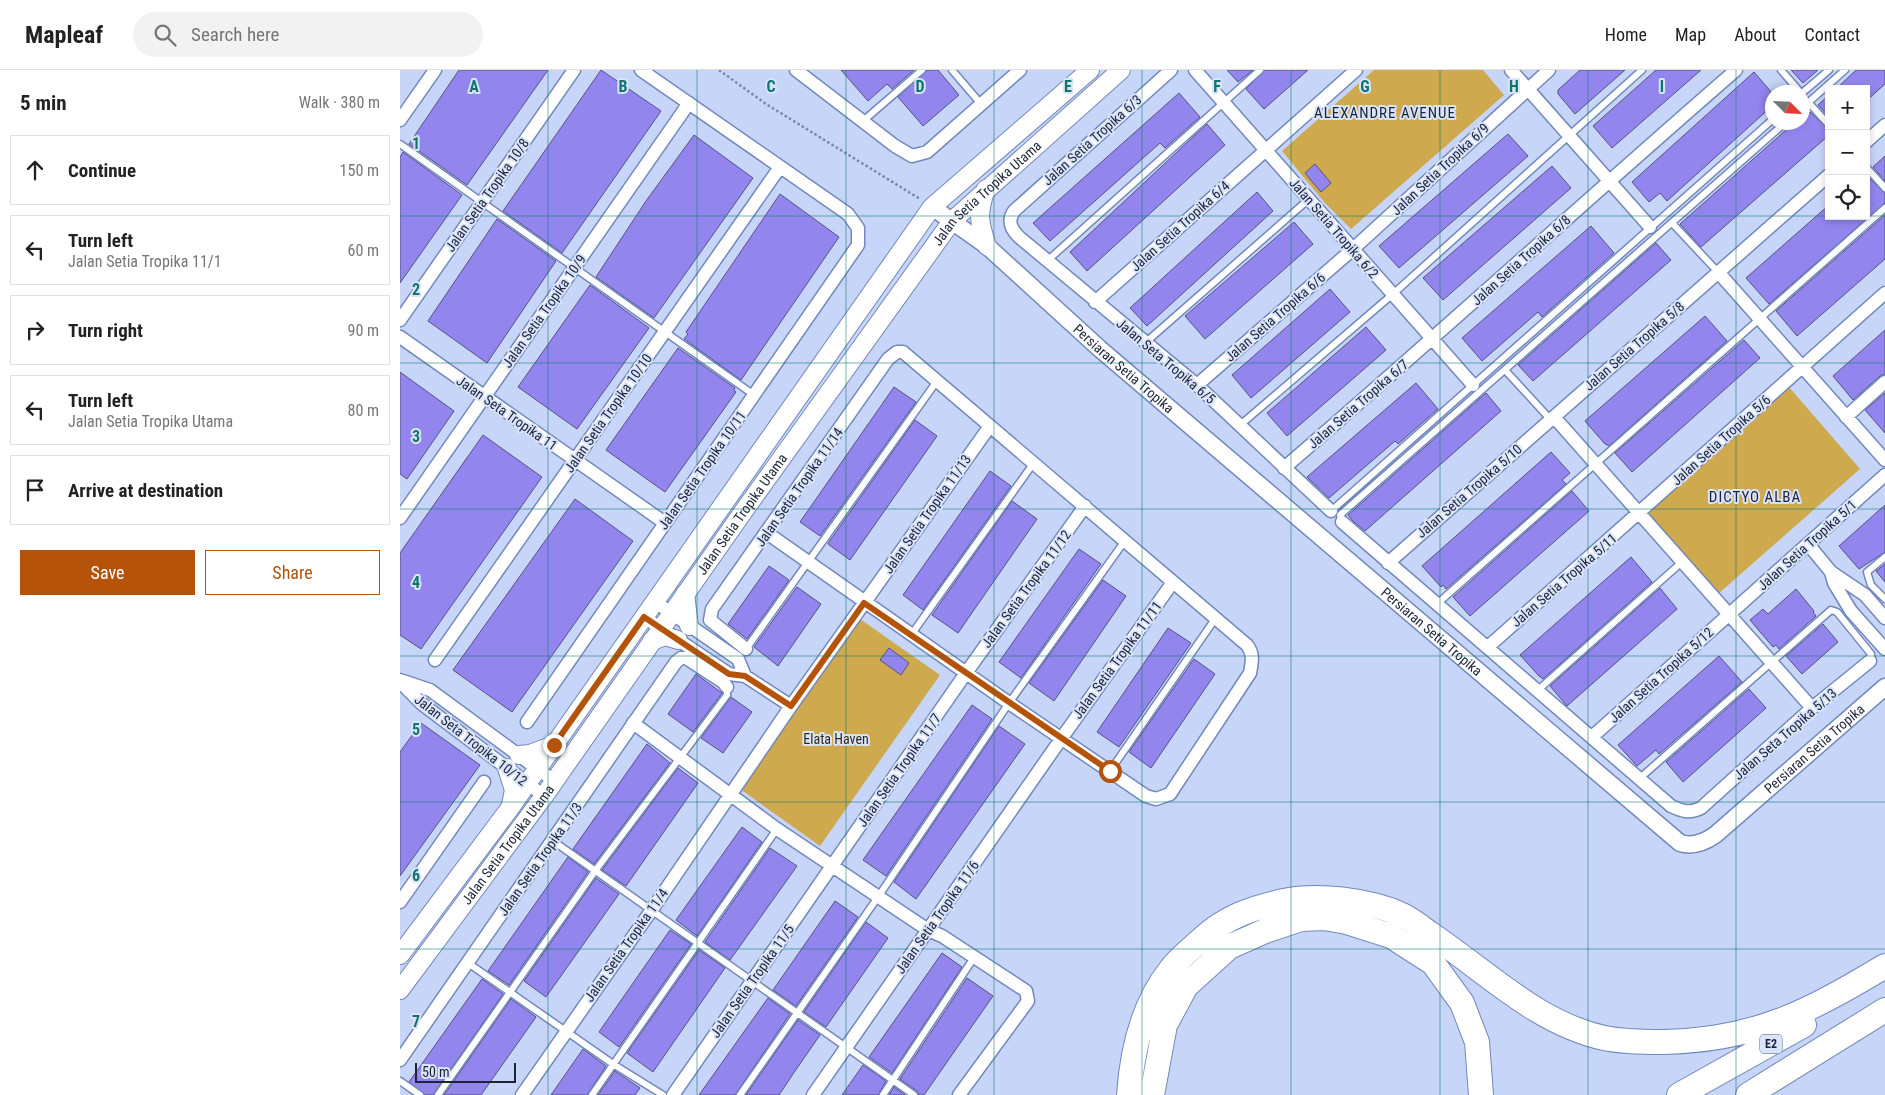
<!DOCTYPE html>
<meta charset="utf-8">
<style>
:root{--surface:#fff;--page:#f2f2f2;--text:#222;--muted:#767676;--line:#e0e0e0;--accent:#b45309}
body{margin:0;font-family:"Roboto Condensed",sans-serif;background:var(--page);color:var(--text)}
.controls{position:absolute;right:15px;top:15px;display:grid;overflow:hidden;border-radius:0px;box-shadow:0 2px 8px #0003}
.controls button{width:45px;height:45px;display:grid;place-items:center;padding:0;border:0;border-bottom:1px solid var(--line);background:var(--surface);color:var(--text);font:25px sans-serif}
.compass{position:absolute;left:1365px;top:15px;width:45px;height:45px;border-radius:50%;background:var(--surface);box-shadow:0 2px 8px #0003;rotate:114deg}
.scale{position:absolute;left:15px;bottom:12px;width:101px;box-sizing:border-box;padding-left:5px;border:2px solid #1c2439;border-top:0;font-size:14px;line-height:18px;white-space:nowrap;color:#1c2439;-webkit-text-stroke:4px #d9e3fa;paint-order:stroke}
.stop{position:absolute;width:15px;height:15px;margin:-11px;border:4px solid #b45309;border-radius:50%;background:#fff}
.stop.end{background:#b45309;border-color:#fff;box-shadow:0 1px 5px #0008}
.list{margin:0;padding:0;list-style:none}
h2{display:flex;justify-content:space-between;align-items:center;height:65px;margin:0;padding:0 20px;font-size:21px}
h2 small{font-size:16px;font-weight:400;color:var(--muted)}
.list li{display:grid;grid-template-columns:32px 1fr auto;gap:15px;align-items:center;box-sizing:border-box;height:70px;margin:0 10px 10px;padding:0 10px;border:1px solid var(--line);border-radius:0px}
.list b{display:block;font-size:19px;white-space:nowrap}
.list p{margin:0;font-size:16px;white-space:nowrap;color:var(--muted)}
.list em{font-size:16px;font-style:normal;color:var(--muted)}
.actions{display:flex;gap:10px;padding:15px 20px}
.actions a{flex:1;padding:11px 0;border:1px solid var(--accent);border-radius:0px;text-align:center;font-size:18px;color:var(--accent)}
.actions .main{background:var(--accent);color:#fff}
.icon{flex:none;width:28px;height:28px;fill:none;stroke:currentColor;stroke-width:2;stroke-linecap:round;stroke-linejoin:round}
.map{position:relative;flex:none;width:1485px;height:1025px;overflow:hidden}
header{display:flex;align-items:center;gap:30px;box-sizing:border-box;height:70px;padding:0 25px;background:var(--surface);border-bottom:1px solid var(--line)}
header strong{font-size:24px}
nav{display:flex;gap:28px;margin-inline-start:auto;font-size:18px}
.search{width:350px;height:45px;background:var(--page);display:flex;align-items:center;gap:12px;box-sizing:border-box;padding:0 18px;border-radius:28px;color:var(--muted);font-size:19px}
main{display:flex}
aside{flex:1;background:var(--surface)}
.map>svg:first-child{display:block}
.green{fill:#cea94d}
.building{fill:#9286ee;stroke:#565085}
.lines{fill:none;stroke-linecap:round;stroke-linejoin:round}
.service-casing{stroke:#7288bc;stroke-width:9}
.minor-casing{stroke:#7288bc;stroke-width:15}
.tertiary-casing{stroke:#7288bc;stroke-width:19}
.secondary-casing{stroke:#7288bc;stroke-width:20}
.motorway-casing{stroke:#7288bc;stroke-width:26}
.path{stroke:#7c87a4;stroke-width:2.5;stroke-dasharray:2.5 2.5;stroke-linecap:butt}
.service{stroke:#fff;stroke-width:6}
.minor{stroke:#fff;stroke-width:12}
.tertiary{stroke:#fff;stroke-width:16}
.secondary{stroke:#fff;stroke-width:18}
.motorway{stroke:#fff;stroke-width:24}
.route{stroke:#b45309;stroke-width:6}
.grid{fill:none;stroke:#0f766e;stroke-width:1;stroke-opacity:0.55}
.labels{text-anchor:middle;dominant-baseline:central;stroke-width:4;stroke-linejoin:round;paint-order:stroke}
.shield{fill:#d9e3fa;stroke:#555d73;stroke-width:1}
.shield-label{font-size:12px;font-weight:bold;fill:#1c2439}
.street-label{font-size:14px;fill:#1c2439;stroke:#d9e3fa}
.park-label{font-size:14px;fill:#332a15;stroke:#d9e3fa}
.neighbourhood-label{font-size:15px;letter-spacing:1px;fill:#1c2439;stroke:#d9e3fa}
.grid-label{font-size:16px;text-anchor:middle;font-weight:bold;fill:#0f766e;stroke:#d9e3fa;stroke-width:4;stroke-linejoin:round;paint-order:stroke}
</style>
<header>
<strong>Mapleaf</strong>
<div class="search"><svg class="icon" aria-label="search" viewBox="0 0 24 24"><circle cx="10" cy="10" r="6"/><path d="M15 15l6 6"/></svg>Search here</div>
<nav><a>Home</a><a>Map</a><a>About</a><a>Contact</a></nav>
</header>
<main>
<aside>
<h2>5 min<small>Walk · 380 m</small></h2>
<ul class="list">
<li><svg class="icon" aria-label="ahead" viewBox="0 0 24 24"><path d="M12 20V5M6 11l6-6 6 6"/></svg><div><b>Continue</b></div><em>150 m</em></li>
<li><svg class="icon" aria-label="left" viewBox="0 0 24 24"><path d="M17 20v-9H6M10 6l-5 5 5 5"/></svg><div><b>Turn left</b><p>Jalan Setia Tropika 11/1</p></div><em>60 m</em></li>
<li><svg class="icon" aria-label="right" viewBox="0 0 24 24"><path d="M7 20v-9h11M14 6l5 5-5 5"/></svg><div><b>Turn right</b></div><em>90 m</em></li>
<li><svg class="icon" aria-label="left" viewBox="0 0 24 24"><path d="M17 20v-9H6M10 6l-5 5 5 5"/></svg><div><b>Turn left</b><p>Jalan Setia Tropika Utama</p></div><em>80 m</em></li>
<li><svg class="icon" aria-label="arrive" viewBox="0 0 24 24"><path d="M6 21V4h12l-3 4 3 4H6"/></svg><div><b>Arrive at destination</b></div></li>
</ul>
<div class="actions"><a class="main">Save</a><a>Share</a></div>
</aside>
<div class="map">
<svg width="1485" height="1025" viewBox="0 0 1485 1025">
<rect width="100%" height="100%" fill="#c7d5f8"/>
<path class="green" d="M974,0h109l21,25 -153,134 -26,-26 -43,-52z
M1389,317l71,82 -142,125 -72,-82z
M460,549l80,56 -120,171 -80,-57z"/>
<path class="building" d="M59,0h89l-81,115 -58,-41z
M201,0l60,41 -99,142 -59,-42z
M441,0h73l-22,19 -5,-5 -19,17z
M527,0h11l21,25 -36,31 -25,-29z
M827,0h26l-15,12z
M865,0h43l-44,39 -18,-20z
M1180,0h45l-50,44 -17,-20v-4z
M1256,0h45l-89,78 -19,-22z
M1391,0h27l-15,13z
M1456,0h29v14l-19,17v-12h-30z
M1354,2l18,21v13l-105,95 -7,-8 -11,9 -17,-20z
M779,23l21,24 -35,31 -5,-5 -110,98 -17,-18z
M1429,25v22l-11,-12z
M1410,42l19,18v5l-128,112 -21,-23 115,-102h7v-6l3,1z
M807,54l18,21 -138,126 -17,-19z
M1108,64l20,22 -129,112 -20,-22z
M294,65l59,43 -99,140 -58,-41 50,-76z
M3,82l59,43 -62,88v-126z
M1485,86v25l-12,-14z
M915,94l16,19 -10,9 -16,-19z
M1152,96l19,22 -128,112 -20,-22z
M1466,105l19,18v10l-116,101 -23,-26 83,-73v11h37z
M857,122l16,19 -126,115 -17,-18z
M380,124l59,43 -98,143 -57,-41 4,-5 -2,-2z
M1485,145v44l-88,77 -21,-25z
M97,149l59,42 -69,102 -59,-42z
M894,152l19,22 -108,95 -20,-23z
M1191,156l23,27 -72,64 -4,-5 -56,49 -20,-23z
M1256,173l15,17 -138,121 -15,-16z
M190,215l59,43 -72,101 -59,-42z
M930,219l20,23 -99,86 -19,-23z
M1305,246l22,25 -118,105 -5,-3 -19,-22z
M966,257l20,23 -99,86 -20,-23z
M1485,260v44l-5,2 -27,24 -20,-24z
M1344,270l16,18 -128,114 -17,-19z
M278,278l57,40 -1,2 2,2 -71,100 -59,-42z
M0,302l54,39 -47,68 -7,-5z
M1016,313l22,26 -40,35 -3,-3 -66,57 -22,-21z
M494,317l22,15 -96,134 -20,-14z
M1086,323l15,18 -136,120 -12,-10 -5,-6z
M1485,323v40l-20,-23z
M515,350l22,16 -87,124 -22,-16 1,-2z
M83,365l59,42 -121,172 -21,-14v-82z
M1151,382l19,21 -8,7 4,4 -120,105 -3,-4 -2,2 -19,-21z
M590,401l21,15 -88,124 -20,-15z
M1172,421l17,20 -119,105 -17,-19z
M175,429l58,42 -121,171 -59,-42z
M612,431l25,18 -79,114 -26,-18z
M1485,435v47l-26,17 -20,-23z
M679,479l22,15 -80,114 -22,-16z
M1231,487l21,25 -109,97 -4,-3 -19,-21z
M1485,494v18l-9,-11z
M369,496l20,14 -42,59 -19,-15z
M703,510l23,16 -72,105 -25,-18z
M397,517l24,17 -43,62 -24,-19z
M1260,518l17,21 -110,97 -17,-20z
M1396,519l18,22 -1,1 3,4 -37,33 -3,-4 -3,2 -23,-27 13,-11 5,5z
M1423,554l15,18 -36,32 -16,-18z
M768,558l23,15 -72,104 -22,-15z
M489,578l20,15 -8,12 -21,-15z
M1319,586l23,26 -83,72 -3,-4 -19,16 -19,-21z
M794,589l21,15 -64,94 -22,-16z
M296,604l26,19 -29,39 -25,-18z
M1349,619l17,19 -83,74 -17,-20z
M331,627l21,15 -29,41 -22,-15z
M572,635l20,14 -106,157 -23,-16z
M21,653l59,42 -80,111v-124z
M599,656l26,18 -109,155 -22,-17z
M247,674l23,19 -76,101 -21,-15z
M278,698l20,15 -72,103 -24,-16z
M342,757l20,15 -65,94 -21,-16z
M370,778l27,18 -67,94 -25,-18z
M168,787l20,15 -79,113 -21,-14z
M196,808l23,16 -73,103 -22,-16z
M435,831l23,16 -62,89 -23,-16z
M466,852l22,16 -62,89 -22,-15z
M270,860l21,14 -72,103 -20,-15z
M299,880l26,18 -72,104 -26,-19z
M542,883l20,14 -70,106 -23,-16z
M567,908l26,18 -69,99h-5l-2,-4 -17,-12z
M82,909l21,15 -70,101h-8l-16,-13z
M368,928l22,16 -55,81h-36z
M111,929l25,18 -55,78h-37z
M398,950l22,15 -25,36 -16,24h-33z
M183,979l23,17 -19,29h-36z
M463,995l23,16 -8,14h-36z
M215,1001l25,17 -5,7h-37z
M494,1017l11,8h-16z"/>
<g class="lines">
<g class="service-casing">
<path id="service" d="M552,0l29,34
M1381,0l19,22
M1402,23l27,-23
M1409,33l20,22
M1402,38l43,-38
M463,51l59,-51
M0,74l354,251
M1466,97l19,21
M1272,153l46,49
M647,191l213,-191
M745,273l164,-144
M1105,300l45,49
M839,356l154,-132 249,-224
M931,441l441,-391
M942,452l-2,-7 446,-393
M1485,487l-18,15 4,13 14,14
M1038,533l447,-395
M511,565l122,-171
M346,579l191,-268
M1138,620l144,-128
M710,701l105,-152
M1240,708l191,-168 6,2 34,42 -1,7
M153,771l361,254
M68,893l145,101 50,31
M0,1011l20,14
M38,1025l157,-224 132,-176v-8
M192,1025l185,-266
M340,1025l138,-198 131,-194 115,-161
M483,1025l92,-139"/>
</g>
<g class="minor-casing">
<path id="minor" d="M396,0l99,76 17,10 15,-4 93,-82
M771,0l-157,141c-7,10 -3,18 5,26l178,148 134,126
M795,0l278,315
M1111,0l139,157
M0,50l35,-50
M1466,72l19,-17
M1318,202l167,188
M695,232l261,-232
M0,250l174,-250
M0,267l265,186
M797,315l156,-136 196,-179
M1154,347l258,291
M1446,347l39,-35
M884,398c152,-131 300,-266 452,-398
M0,448l289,-415
M942,452l329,284c11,5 18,8 30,2l111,-100 58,-47
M1408,474l23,28 3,11 17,28 34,38
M988,493l441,-388
M1431,502l34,23 20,23
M254,531l84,58 7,17
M244,547l85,57 16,2 46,30
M1089,576l396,-353
M346,579l-36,-29 2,-11 176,-250 9,-7h6l344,293c7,9 5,17 3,28l-80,121 -14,5 -10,-3 -137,-93 -242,-170
M35,590l345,-493
M0,610l30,10 124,91
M0,612l22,22 122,92
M127,652l331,-477v-17l-10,-14 -207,-144
M233,653l144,106 151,101 14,6 84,55 2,10 -69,94
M1193,666l292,-261
M0,832l84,-120
M0,990l276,-398 5,-4h5l37,24 4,5
M122,1025l129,-184 140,-205 199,-280
M273,1025l293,-422 119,-167
M413,1025l248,-356 112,-157"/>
</g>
<g class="tertiary-casing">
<g id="tertiary">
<path id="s1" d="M532,137l55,39 113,103 580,494c13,4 25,-1 35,-8l170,-148"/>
</g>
</g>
<g class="secondary-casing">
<g id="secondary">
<path d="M586,119c-9,25 -7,33 1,57"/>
<path d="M285,524l4,32"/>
<path d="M252,571l13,-5 13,4"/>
<path d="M119,685l11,-1 24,-9"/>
<path d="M107,698l7,22 -3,15"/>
<path d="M0,885l110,-147 422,-601 158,-137"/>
<path id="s2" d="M0,920l144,-194 199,-284 209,-291 169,-151"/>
</g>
</g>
<g class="motorway-casing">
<path id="motorway" d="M729,1025c3,-44 14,-91 42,-126 8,-11 20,-20 30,-29 24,-23 51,-32 83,-39 34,-7 86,-1 118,14 10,5 19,12 27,18 56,37 107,90 175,105 19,4 40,4 60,4 92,-2 144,-30 221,-76
M752,1025l13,-70 21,-39 43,-39 36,-16 36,-12 23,-1 23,4 44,14 42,27 29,40 15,39 4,53
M1279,1025l125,-70
M1348,1025l137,-85"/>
</g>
<path class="path" d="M319,0l47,34 154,95"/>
<use href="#service" class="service"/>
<use href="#minor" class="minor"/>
<use href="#tertiary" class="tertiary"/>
<use href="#secondary" class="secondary"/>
<use href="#motorway" class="motorway"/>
</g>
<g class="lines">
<path class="route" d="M154,675l90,-128 85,57 16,2 46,30 73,-103 246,168"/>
</g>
<path class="grid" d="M148,0v1025M297,0v1025M446,0v1025M594,0v1025M742,0v1025M891,0v1025M1040,0v1025M1188,0v1025M1336,0v1025M0,146h1485M0,293h1485M0,439h1485M0,586h1485M0,732h1485M0,879h1485"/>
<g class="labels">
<rect class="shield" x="1360" y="964.5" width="22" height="19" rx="4"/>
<g class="shield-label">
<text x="1371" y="974">E2</text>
</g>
<g class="street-label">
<text transform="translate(692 70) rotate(-42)">Jalan Setia Tropika 6/3</text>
<text transform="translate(1040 99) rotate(-43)">Jalan Setia Tropika 6/9</text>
<text stroke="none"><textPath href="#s2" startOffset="991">Jalan Setia Tropika Utama</textPath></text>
<text transform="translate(87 125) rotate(-55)">Jalan Setia Tropika 10/8</text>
<text transform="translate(780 156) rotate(-42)">Jalan Setia Tropika 6/4</text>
<text transform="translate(934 158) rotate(49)">Jalan Setia Tropika 6/2</text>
<text transform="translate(1121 190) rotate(-42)">Jalan Setia Tropika 6/8</text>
<text transform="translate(144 241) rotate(-55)">Jalan Setia Tropika 10/9</text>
<text transform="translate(875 247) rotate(-41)">Jalan Setia Tropika 6/6</text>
<text transform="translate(1234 276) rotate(-41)">Jalan Setia Tropika 5/8</text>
<text transform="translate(766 291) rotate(40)">Jalan Seta Tropika 6/5</text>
<text stroke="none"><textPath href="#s1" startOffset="251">Persiaran Setia Tropika</textPath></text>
<text transform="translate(958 334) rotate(-41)">Jalan Setia Tropika 6/7</text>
<text transform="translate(107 343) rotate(35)">Jalan Seta Tropika 11</text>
<text transform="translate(208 343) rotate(-55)">Jalan Setia Tropika 10/10</text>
<text transform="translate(1321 370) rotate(-42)">Jalan Setia Tropika 5/6</text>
<text transform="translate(302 400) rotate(-55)">Jalan Setia Tropika 10/11</text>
<text transform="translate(399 417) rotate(-55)">Jalan Setia Tropika 11/14</text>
<text transform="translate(1069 421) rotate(-41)">Jalan Setia Tropika 5/10</text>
<text stroke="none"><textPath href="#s2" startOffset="586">Jalan Setia Tropika Utama</textPath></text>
<text transform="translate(527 444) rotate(-55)">Jalan Setia Tropika 11/13</text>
<text transform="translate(1407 475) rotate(-42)">Jalan Setia Tropika 5/1</text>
<text transform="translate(1164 510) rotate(-41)">Jalan Setia Tropika 5/11</text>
<text transform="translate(626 519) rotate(-54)">Jalan Setia Tropika 11/12</text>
<text stroke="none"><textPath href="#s1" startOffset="656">Persiaran Setia Tropika</textPath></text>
<text transform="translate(717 590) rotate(-54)">Jalan Setia Tropika 11/11</text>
<text transform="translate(1261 605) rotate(-42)">Jalan Setia Tropika 5/12</text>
<text transform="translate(1385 664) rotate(-41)">Jalan Seta Tropika 5/13</text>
<text transform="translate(71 670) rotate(38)">Jalan Seta Tropika 10/12</text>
<text stroke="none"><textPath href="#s1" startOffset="1151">Persiaran Setia Tropika</textPath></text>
<text transform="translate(499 700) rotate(-55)">Jalan Setia Tropika 11/7</text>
<text stroke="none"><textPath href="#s2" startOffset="181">Jalan Setia Tropika Utama</textPath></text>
<text transform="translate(140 789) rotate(-55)">Jalan Setia Tropika 11/3</text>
<text transform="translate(537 847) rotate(-55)">Jalan Setia Tropika 11/6</text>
<text transform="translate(226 875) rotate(-55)">Jalan Setia Tropika 11/4</text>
<text transform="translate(352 911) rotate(-55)">Jalan Setia Tropika 11/5</text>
</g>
<g class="park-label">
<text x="436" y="669">Elata Haven</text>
</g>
<g class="neighbourhood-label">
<text x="985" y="43">ALEXANDRE AVENUE</text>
<text x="1355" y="427">DICTYO ALBA</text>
</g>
</g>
<g class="grid-label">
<text x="74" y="22">A</text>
<text x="223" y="22">B</text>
<text x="371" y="22">C</text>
<text x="520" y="22">D</text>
<text x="668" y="22">E</text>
<text x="817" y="22">F</text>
<text x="965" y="22">G</text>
<text x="1114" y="22">H</text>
<text x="1262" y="22">I</text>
<text x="16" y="79">1</text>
<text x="16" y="225">2</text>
<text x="16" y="372">3</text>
<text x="16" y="518">4</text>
<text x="16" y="665">5</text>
<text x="16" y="811">6</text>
<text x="16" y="957">7</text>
</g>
</svg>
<div class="controls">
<button>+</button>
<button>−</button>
<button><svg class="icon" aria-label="locate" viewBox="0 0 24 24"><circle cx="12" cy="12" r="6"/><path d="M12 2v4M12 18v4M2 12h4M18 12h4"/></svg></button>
</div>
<svg class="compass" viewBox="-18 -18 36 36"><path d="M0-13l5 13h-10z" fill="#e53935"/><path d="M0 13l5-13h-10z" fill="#767676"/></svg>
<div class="scale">50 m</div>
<div class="stop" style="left:710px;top:701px"></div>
<div class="stop end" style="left:154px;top:675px"></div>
</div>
</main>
